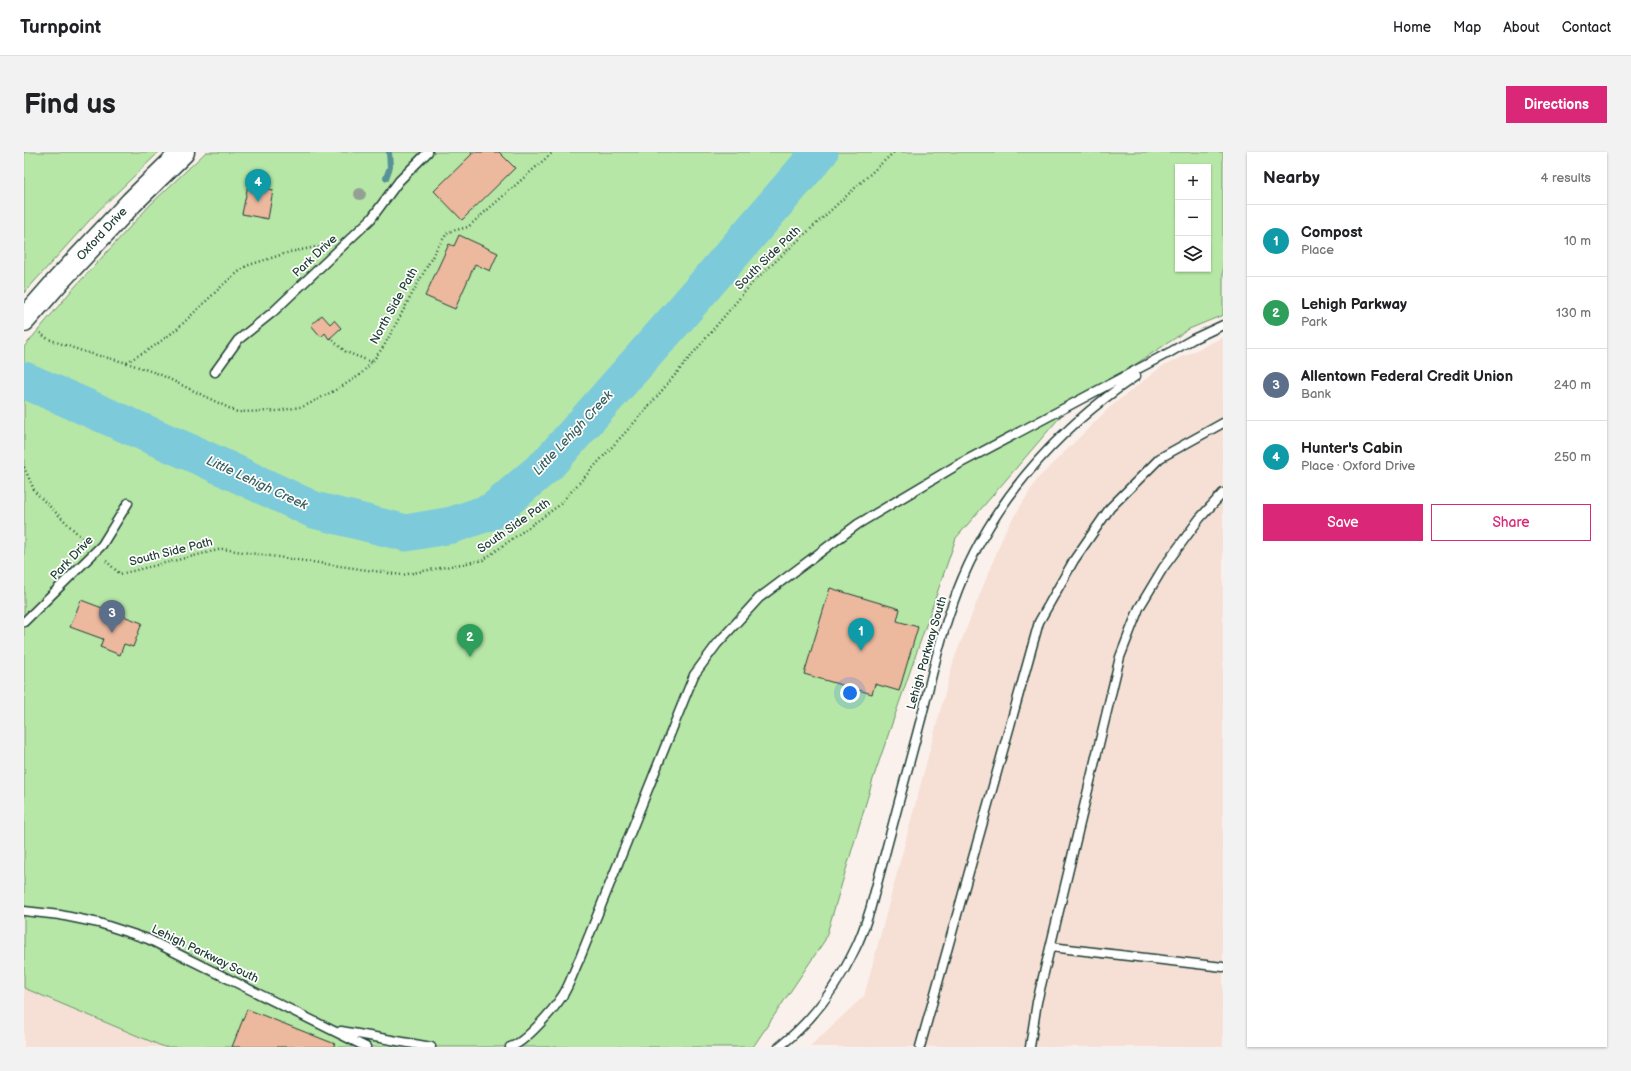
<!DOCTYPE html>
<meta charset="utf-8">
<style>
:root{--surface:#fff;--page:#f2f2f2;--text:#202124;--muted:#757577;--line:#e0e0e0;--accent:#db2777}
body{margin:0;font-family:"Balsamiq Sans",sans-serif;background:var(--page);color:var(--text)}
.controls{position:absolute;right:12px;top:12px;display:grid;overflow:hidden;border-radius:0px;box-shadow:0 1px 3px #0004}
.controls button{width:36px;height:36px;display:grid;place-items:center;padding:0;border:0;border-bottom:1px solid var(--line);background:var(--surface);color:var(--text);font:20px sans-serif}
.you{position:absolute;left:826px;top:541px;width:14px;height:14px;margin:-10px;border:3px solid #fff;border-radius:50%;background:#1a73e8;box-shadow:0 0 0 6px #1a73e833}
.badge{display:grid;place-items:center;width:26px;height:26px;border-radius:50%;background:var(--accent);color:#fff;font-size:13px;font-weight:700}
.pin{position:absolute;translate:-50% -33px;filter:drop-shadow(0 1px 2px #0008)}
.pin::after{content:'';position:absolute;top:21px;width:14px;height:12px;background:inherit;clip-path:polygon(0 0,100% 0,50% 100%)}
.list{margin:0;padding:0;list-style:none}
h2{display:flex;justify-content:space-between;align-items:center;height:52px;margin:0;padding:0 16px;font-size:17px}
h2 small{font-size:13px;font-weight:400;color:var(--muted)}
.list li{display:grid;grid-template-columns:26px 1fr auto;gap:12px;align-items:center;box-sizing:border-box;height:72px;padding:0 16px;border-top:1px solid var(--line)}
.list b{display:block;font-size:15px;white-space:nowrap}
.list p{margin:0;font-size:13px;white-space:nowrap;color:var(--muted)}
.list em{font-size:13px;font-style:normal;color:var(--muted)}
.actions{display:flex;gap:8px;padding:12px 16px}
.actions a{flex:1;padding:9px 0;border:1px solid var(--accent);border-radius:0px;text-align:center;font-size:14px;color:var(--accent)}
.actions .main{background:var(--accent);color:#fff}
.icon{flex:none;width:22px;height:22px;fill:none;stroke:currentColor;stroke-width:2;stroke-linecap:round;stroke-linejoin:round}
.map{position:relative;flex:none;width:1199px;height:895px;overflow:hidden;border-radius:0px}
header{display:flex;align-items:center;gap:24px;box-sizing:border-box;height:56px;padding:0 20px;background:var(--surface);border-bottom:1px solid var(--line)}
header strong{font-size:19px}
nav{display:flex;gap:22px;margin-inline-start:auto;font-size:14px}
.intro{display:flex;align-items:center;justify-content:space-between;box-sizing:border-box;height:96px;padding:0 24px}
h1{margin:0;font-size:28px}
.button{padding:10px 18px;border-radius:0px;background:var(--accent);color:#fff;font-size:14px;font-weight:700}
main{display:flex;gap:24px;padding:0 24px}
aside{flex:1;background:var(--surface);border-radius:0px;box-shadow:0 1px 3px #0004}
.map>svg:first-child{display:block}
.built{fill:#f6e0d5}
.green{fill:#b7e7a6;stroke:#6b926d;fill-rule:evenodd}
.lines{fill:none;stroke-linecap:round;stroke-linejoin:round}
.stream{stroke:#579298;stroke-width:6}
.river{stroke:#7dcadb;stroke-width:37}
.building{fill:#ecb99e;stroke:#1f3d34}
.lane-casing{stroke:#1f3d34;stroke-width:11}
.secondary-casing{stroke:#1f3d34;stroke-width:25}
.path{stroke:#1f3d34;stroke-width:2.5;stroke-dasharray:1 3;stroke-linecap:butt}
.lane{stroke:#fff;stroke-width:8}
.secondary{stroke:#fff;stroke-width:22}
.tree{fill:#92a193}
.labels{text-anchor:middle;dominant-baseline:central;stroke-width:3.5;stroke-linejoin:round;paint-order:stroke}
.street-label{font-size:12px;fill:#1f3d34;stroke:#fff}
.water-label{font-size:13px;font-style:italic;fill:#36605e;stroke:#fff}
</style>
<header>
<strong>Turnpoint</strong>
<nav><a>Home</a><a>Map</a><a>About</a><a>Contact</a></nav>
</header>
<div class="intro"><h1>Find us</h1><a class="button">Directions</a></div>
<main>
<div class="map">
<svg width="1199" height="895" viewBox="0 0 1199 895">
<rect width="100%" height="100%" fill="#fbf1ec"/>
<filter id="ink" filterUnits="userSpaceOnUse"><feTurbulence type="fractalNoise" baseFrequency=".025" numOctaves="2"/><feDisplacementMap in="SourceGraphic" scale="8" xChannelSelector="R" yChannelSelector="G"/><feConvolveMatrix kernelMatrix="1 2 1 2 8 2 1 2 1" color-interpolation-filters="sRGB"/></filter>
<g filter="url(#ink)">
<path class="built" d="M1199,185v710h-414l55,-51 90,-337 51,-128 33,-53 72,-71 51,-40z
M0,836l140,59h-140z"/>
<path class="green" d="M0,0h135l-61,59 -74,82z
M182,0h1017v163l-34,14 -123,81 -110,128 -82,238 -49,164 -72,107h-589l-140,-59v-641l48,-57 79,-86zM1154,15h30v102h-30z"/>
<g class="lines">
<path class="stream" d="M362,26l4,-11 -1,-15"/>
<path class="river" d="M0,228l181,79 109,51 92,23 46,-8 41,-14 55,-47 129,-146 143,-166"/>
</g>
<path class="building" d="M446,0h29l16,16 -53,52 -28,-29 38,-37z
M224,33l25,5 -5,29 -26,-5z
M435,83l39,18 -8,18 -15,-7 -20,45 -30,-13 24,-52 5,2z
M298,163l8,9 4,-4 7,8 -12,11 -4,-6 -4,4 -10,-12z
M806,436l70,21 -3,12 21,6 -19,64 -24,-7 -3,10 -68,-20z
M57,448l61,23 -9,24 -9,-3 -4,11 -20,-8 3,-8 -33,-12z
M223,857l88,35 -2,3h-101z"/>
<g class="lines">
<g class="lane-casing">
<path id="lane" d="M1143,202l26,-15 30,-14
M191,220l23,-32 35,-28 98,-93 28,-38 29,-29
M0,470l78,-77 26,-42
M0,759l36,4 39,8 49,16 218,108
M1027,795l172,20
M317,879l90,16
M486,895c15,-4 44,-38 53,-52 7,-11 11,-25 17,-37l114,-283 23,-31 42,-46 99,-74 101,-60 211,-112
M755,895c33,-26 59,-62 77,-100 6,-12 10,-25 14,-37 17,-64 34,-128 51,-191 10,-39 18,-79 32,-116 33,-95 101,-172 183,-227
M896,895l119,-425 35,-62 36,-52 50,-50 63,-35
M1006,895l7,-45 83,-345 19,-49 24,-40 37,-50 23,-25"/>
</g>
<g class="secondary-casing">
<path id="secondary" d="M0,168l35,-40 73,-78 51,-50"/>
</g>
<path class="path" d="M16,181l8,6 37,13 42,11 32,11 78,38 41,-1 27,-5 36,-19 19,-12 12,-13 12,-16 53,-98 11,-16 20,-5 85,-75
M306,186l16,14 26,10
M103,210l26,-15 23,-17 50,-48 20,-16 44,-14 26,-5 5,1
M0,315l11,25 50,49
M82,409l14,13 102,-25 180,26 81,-15 75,-54 86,-94 109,-130 141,-130"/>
<use href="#lane" class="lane"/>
<use href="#secondary" class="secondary"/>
</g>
<circle class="tree" cx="336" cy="42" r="6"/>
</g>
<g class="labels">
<g class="street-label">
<text transform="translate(78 82) rotate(-47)">Oxford Drive</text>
<text transform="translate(291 104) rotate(-43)">Park Drive</text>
<text transform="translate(744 106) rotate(-44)">South Side Path</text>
<text transform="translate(370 154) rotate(-61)">North Side Path</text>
<text transform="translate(490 374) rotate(-35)">South Side Path</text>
<text transform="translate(147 400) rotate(-14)">South Side Path</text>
<text transform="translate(48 406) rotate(-46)">Park Drive</text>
<text transform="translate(903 501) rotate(-74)">Lehigh Parkway South</text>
<text transform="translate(181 802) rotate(26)">Lehigh Parkway South</text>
</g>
<g class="water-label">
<text transform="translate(549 281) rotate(-47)">Little Lehigh Creek</text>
<text transform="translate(233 331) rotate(25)">Little Lehigh Creek</text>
</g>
</g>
</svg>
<div class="controls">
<button>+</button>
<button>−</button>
<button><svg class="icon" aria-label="layers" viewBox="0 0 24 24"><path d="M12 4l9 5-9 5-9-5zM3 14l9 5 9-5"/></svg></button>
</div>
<div class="you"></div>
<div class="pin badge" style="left:837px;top:499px;background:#0f9aa8">1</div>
<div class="pin badge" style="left:446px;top:505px;background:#2e9e5b">2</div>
<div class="pin badge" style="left:88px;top:481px;background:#5c6f8a">3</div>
<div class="pin badge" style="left:234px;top:50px;background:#0f9aa8">4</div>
</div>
<aside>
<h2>Nearby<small>4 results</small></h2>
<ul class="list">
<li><span class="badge" style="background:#0f9aa8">1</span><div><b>Compost</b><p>Place</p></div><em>10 m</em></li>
<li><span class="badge" style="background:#2e9e5b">2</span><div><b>Lehigh Parkway</b><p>Park</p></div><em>130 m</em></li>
<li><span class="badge" style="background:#5c6f8a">3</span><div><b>Allentown Federal Credit Union</b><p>Bank</p></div><em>240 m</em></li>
<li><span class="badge" style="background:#0f9aa8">4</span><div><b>Hunter's Cabin</b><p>Place · Oxford Drive</p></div><em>250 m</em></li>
</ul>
<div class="actions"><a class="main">Save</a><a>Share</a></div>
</aside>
</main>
